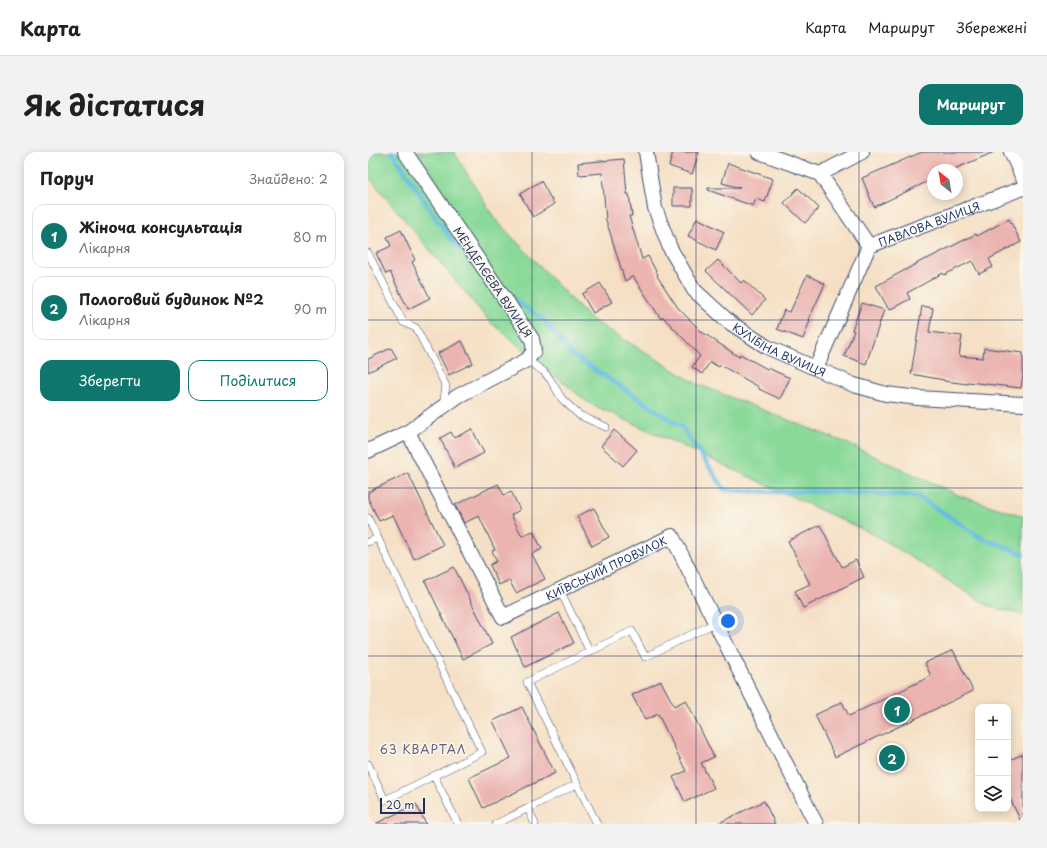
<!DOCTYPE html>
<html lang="uk">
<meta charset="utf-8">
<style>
:root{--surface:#fff;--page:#f2f2f2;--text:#202124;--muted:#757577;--line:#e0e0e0;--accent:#0f766e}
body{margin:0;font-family:"Playpen Sans",sans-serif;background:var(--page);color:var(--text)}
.controls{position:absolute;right:12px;bottom:12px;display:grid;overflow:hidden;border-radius:8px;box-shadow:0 2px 10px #0003}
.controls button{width:36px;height:36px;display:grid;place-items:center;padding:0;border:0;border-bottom:1px solid var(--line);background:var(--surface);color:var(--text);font:20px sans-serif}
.compass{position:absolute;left:559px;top:12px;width:36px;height:36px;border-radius:50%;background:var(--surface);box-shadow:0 2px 10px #0003;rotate:329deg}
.scale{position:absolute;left:12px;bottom:10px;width:45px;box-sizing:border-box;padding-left:4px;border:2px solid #1b2f5e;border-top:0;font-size:11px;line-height:14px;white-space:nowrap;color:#1b2f5e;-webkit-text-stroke:3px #fbf7ec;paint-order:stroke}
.you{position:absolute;left:360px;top:469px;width:14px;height:14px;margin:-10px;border:3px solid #fff;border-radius:50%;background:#1a73e8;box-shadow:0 0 0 6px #1a73e833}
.badge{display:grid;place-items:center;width:26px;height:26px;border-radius:50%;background:var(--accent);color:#fff;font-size:13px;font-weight:700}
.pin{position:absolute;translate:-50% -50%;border:2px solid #fff;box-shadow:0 1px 4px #0006}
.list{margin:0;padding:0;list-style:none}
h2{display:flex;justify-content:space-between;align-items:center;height:52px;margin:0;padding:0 16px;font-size:17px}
h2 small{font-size:13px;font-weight:400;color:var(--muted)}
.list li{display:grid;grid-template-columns:26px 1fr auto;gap:12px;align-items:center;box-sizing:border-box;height:64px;margin:0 8px 8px;padding:0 8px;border:1px solid var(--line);border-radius:12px}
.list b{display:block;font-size:15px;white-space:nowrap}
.list p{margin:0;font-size:13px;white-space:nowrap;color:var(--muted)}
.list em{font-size:13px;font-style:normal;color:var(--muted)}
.actions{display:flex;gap:8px;padding:12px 16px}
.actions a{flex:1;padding:9px 0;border:1px solid var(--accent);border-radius:12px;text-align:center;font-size:14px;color:var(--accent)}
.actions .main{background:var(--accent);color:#fff}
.icon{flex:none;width:22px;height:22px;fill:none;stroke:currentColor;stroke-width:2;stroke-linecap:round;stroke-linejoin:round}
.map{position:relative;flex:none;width:655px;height:672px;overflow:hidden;border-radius:12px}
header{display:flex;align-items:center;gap:24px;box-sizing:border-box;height:56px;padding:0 20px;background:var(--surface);border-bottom:1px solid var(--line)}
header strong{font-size:19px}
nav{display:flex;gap:22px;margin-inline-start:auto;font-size:14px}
.intro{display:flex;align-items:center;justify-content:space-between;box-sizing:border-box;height:96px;padding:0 24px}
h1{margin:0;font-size:28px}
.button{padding:10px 18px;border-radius:12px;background:var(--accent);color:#fff;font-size:14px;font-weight:700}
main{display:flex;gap:24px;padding:0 24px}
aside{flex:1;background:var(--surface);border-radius:12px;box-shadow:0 2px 10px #0003}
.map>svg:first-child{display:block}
.green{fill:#89d999;stroke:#52847c}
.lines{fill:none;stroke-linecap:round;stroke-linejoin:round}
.stream{stroke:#65bde2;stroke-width:4.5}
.building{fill:#ebb4b1}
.service-casing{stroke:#3c4a6d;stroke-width:8}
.minor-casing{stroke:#3c4a6d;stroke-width:16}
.service{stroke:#fff;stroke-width:7}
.minor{stroke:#fff;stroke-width:14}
.grid{fill:none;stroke:#1b2f5e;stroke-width:1;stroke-opacity:0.55}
.labels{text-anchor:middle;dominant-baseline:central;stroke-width:3;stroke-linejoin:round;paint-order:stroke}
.street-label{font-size:11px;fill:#1b2f5e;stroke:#fbf7ec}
.neighbourhood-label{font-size:12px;letter-spacing:1px;fill:#645e7b;stroke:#fbf7ec}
</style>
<header>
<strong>Карта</strong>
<nav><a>Карта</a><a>Маршрут</a><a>Збережені</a></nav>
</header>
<div class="intro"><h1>Як дістатися</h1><a class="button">Маршрут</a></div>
<main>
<aside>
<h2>Поруч<small>Знайдено: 2</small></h2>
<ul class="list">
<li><span class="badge">1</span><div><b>Жіноча консультація</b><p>Лікарня</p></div><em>80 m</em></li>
<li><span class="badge">2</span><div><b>Пологовий будинок №2</b><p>Лікарня</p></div><em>90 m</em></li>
</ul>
<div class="actions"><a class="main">Зберегти</a><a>Поділитися</a></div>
</aside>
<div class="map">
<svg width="655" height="672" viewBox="0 0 655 672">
<rect width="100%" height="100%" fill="#fbf7ec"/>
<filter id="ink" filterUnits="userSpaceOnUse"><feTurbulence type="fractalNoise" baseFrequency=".025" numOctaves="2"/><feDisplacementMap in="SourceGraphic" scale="8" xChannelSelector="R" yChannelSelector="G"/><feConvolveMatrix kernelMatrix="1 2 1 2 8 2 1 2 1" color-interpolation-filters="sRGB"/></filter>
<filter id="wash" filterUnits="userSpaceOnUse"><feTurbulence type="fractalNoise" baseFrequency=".012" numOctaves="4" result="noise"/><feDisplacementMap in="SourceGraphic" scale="16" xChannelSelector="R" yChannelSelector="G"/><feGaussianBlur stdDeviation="0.9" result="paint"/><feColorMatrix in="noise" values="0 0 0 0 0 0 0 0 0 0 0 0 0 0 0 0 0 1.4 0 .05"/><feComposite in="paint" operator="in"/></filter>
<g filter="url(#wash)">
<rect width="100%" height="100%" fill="#f5e0c5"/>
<path class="green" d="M0,0h86l41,67 94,99 108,66 147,58 116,54 63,20v99l-34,-9 -112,-70 -290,-134 -98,-81 -121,-145z"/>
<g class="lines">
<path class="stream" d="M24,0l41,62 19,26 19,20
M140,143l36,25 27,34 111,73 43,63 49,2 51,-1 93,5 62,41 43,17"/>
</g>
<g id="blocks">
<path class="building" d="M305,0h26l-7,22 -23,-8z
M554,0h72l-42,18h-19v9l-59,28 -12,-29z
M256,7l3,35h2l3,22h-3l13,43 6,-3 10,19 -1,1 21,32 24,24 37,25 1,-3 27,15 1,-1 22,10 -10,21 -21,-10v-2l-39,-22 -1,2 -9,-5 -8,12 -10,-7 8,-11 -37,-39 -2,2 -28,-43 -8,5 -19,-61 -4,-47 -23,2 -1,-12z
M360,11l45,16 -8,23 -9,-3 -3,7 -45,-16v-2h32l-18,-5z
M173,29l13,23 -21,13 -13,-23z
M305,36h19v18h-19z
M430,36l21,20 -14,15 -21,-20z
M329,66l27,14 -8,18 -28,-14z
M641,67l12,23 -32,17 4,8 -14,7 -7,-13 -28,14 -1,-2 -36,20 3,6 -21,11 -13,-24 49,-27v1l51,-26 1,2z
M33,78l14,30 -3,2 18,36 -22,11 -18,-37 -4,2 -10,-21 15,-7 -4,-9z
M350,108l23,23 3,-3 21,20 -13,15 -46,-44z
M439,123l18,9 -16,35 1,1 -7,19 -26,-10 7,-19 6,2z
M232,131l12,19 -19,11 -11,-19z
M494,151l22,7 -18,54 -22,-8 10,-25 -2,-1z
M554,154l11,2 -4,24 33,4 -3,20 24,2 1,-10 39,5v22l-2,13 -53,-6v2l-24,-3v-1l-33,-6z
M94,189l11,22 -24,12 -11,-22z
M23,196l6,10 -29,14v-13z
M104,277l12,24 -29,15 -15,-30 11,-6 3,6z
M246,278l23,20 -14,16 -22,-20z
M40,321l35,72 -29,14 -21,-44 -14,6 -11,-23v-6z
M130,332l6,11 7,-4 9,19 -9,5 11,21 11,-5 9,18 -10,5 13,25 -29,14 -7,-13 -10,5 -9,-20 7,-4 -5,-10 3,-1 -16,-34 -15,7 -9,-18z
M226,356l15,29 -17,9 -15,-30z
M452,373l22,42 14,-7 8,17 -61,31 -8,-17 15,-7 -22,-43z
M86,415l38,77 -29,15 -38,-78z
M191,461l15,30 -49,24 -14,-30z
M585,498l20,41 -138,66 -20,-42 27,-13 7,14 82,-40 -6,-13z
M293,529l13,25 12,-6 28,57 -13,6 13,25 -29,14 -12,-25 13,-6 -28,-57 -13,6 -13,-25z
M154,555l33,66 -72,35 -14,-30 42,-20 -18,-37z
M655,602v70h-1l-14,-30v-33z
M396,649l11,23h-58z
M48,652l10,20h-51z"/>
</g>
</g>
<g filter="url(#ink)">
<use href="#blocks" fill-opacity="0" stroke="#3c4a6d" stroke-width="1"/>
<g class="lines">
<g class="service-casing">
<path id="service" d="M0,101l35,69 13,6 30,58 -3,19
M159,208l16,11 7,8 12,20 17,16 27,12
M0,366l114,234 -97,48 -17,-36
M0,390l10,-4
M192,438l30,62
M66,624l24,48
M160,656l7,16
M128,672l81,-40
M229,672l-70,-142 105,-51 13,26 70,-34"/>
</g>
<g class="minor-casing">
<g id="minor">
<path id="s1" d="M278,0l9,56 15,40 24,42 35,32 38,25 87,38 32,9 32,4 105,6"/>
<path d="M391,0l61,22 42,-22"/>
<path d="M643,0l12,26"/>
<path d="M452,22l49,72"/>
<path id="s2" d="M448,216l53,-122 154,-58"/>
<path id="s3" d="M40,280l95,185 169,-81 144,288"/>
<path d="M0,299l40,-19 50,-36 69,-36 7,-9 -2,-12 -127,-187"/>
</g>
</g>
<use href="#service" class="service"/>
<use href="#minor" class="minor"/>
</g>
</g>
<path class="grid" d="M164,0v672M328,0v672M491,0v672M0,168h655M0,336h655M0,504h655"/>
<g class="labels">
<g class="street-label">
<text stroke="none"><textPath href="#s2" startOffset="197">ПАВЛОВА ВУЛИЦЯ</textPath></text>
<text transform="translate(125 130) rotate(56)">МЕНДЕЛЄЄВА ВУЛИЦЯ</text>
<text stroke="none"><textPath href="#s1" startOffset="253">КУЛІБІНА ВУЛИЦЯ</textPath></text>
<text stroke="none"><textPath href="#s3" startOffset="322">КИЇВСЬКИЙ ПРОВУЛОК</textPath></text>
</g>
<g class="neighbourhood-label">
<text x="55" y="597">63 КВАРТАЛ</text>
</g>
</g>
</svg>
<div class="controls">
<button>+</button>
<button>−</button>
<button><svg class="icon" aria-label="layers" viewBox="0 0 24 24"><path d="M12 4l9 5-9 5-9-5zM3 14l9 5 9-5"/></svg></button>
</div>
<svg class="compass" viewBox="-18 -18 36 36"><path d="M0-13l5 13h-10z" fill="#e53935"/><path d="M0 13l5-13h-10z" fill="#757577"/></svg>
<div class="scale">20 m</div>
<div class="you"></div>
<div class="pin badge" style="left:529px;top:558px">1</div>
<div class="pin badge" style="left:524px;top:606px">2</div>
</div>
</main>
